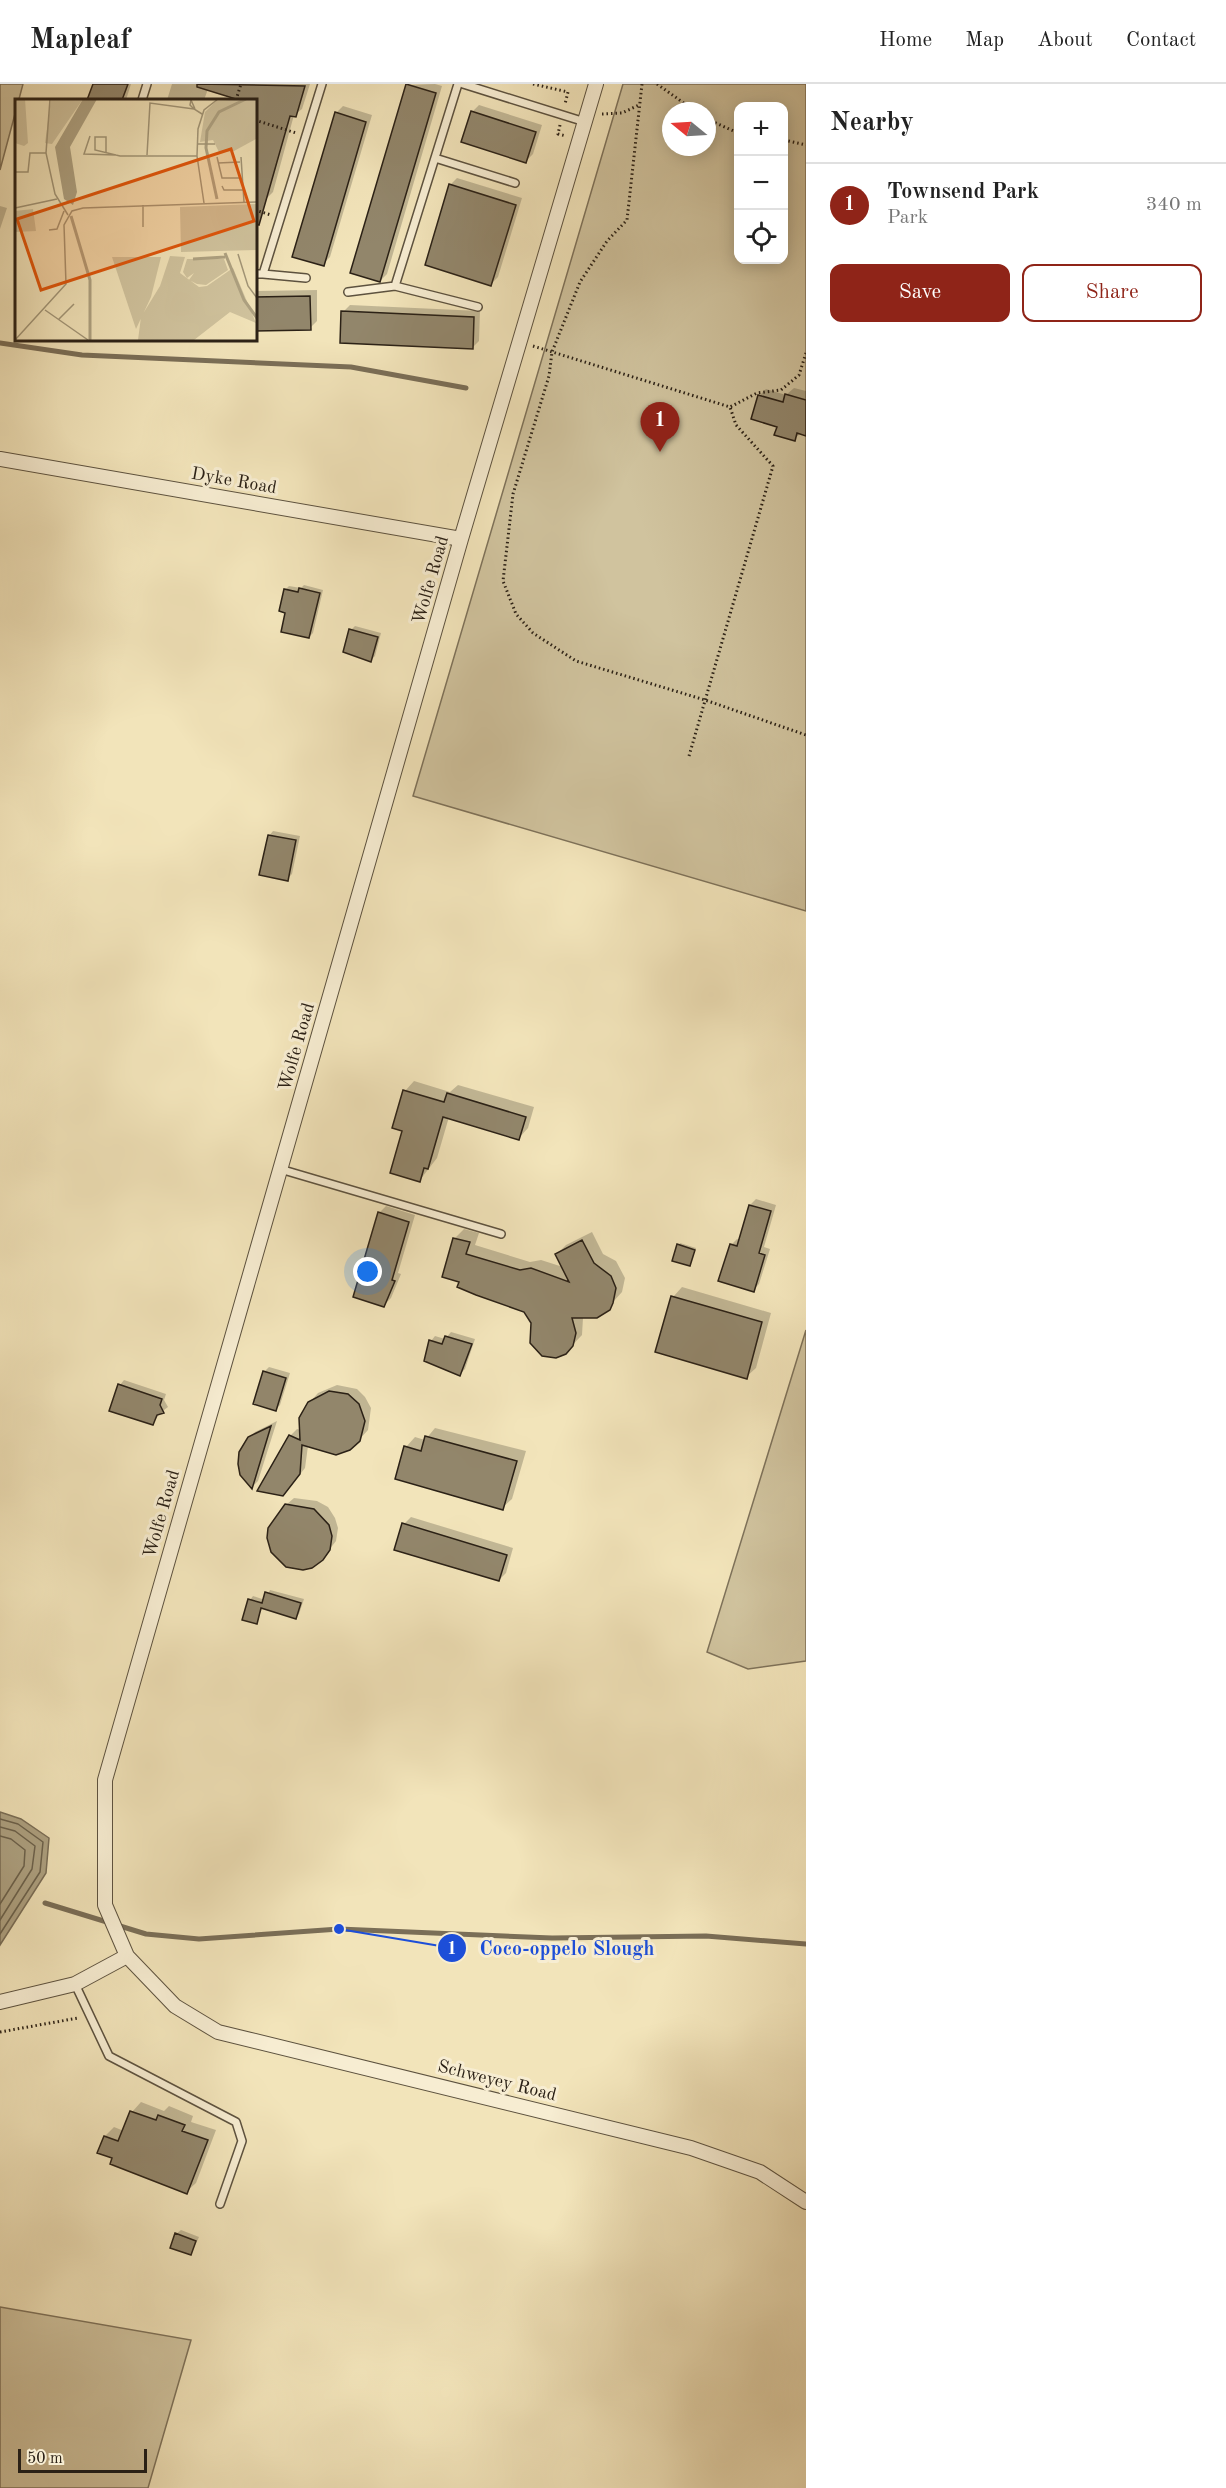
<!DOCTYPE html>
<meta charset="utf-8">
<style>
:root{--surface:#fff;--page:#f6f6f6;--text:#222;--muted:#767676;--line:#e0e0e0;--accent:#8f2418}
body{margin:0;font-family:"Old Standard TT",serif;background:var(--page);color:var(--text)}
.controls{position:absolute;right:18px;top:18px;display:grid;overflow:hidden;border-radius:12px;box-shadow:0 3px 15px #0003}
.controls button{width:54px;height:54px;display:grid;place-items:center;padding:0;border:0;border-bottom:2px solid var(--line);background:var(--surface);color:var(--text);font:30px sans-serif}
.compass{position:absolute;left:662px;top:18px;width:54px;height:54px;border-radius:50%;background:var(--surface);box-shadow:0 3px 15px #0003;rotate:288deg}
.scale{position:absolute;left:18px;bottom:15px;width:129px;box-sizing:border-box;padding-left:6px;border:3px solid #2b2116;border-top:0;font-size:16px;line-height:21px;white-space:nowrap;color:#2b2116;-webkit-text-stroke:4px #f7edd2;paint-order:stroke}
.you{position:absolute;left:368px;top:1188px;width:21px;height:21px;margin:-15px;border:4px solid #fff;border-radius:50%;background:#1a73e8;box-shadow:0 0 0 9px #1a73e833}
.badge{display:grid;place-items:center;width:39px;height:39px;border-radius:50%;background:var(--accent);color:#fff;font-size:20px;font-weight:700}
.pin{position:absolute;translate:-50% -50px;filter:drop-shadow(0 2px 3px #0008)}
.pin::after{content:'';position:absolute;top:32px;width:21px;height:18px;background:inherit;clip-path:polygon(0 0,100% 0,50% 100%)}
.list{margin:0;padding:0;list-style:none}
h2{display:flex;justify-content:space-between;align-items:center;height:78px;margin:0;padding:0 24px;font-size:26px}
h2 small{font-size:20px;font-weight:400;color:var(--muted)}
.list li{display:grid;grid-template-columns:39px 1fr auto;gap:18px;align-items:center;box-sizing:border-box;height:84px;padding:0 24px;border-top:2px solid var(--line)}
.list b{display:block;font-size:22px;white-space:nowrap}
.list p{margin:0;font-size:20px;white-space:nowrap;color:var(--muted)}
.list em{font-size:20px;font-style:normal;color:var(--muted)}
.actions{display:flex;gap:12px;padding:18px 24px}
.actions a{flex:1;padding:14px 0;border:2px solid var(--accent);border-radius:12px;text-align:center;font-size:21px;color:var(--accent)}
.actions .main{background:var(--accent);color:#fff}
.icon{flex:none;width:33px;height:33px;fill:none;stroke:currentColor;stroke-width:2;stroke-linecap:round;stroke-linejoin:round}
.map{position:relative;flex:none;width:806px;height:2404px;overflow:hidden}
header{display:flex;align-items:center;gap:36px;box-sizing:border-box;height:84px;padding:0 30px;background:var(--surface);border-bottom:2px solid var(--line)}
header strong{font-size:28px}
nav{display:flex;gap:33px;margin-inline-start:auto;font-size:21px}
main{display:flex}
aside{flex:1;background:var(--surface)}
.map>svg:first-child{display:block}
.green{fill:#d0c39e;stroke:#7e725a;stroke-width:1.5;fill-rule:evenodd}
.water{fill:#aea282;stroke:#7a6e57;stroke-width:1.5}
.shadow{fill:#0003}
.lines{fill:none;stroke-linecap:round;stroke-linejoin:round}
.shore{stroke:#6c624c;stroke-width:1.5}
.stream{stroke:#7a6e57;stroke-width:5}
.building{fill:#92866b;stroke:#2b2116;stroke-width:1.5}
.lane-casing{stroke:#5d523f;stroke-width:10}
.street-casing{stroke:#5d523f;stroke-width:16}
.path{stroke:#2b2116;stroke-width:3;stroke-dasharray:1.5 3;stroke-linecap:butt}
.lane{stroke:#f7edd2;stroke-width:7}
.street{stroke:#f7edd2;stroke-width:14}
.labels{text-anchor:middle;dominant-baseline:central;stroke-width:6;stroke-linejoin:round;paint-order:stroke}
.street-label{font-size:18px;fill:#2b2116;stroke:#f7edd2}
.inset-river{fill:none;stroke:#aea282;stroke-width:3}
.inset-road{fill:none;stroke:#a29678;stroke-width:1.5}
.view{fill:#df560c;fill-opacity:0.15;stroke:#df560c;stroke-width:3}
.inset-edge{fill:none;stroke:#2b2116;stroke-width:3}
.leader{fill:none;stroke:#1d4ed8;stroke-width:2}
.callout-dot{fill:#1d4ed8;stroke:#f7edd2;stroke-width:2}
.mark-label{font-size:18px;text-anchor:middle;font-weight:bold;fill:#fff}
.callout-label{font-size:20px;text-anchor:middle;font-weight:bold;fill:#1d4ed8;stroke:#f7edd2;stroke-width:6;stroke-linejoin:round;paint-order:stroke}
</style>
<header>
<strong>Mapleaf</strong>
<nav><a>Home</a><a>Map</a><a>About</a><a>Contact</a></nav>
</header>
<main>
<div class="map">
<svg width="806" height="2404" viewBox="0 0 806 2404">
<rect width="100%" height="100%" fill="#f2e4ba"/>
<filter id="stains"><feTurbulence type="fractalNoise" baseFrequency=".00333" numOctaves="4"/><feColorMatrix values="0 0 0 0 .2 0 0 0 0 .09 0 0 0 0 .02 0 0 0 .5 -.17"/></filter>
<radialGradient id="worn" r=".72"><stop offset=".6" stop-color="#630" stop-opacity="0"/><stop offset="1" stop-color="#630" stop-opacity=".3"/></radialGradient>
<path class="green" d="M0,0h23l-23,86z
M623,0h183v827l-393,-115zM738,22h46v154h-46zM671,27h36v36h-36z
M806,1246v331l-58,8 -41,-17z
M0,2223l191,33 -43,148h-148z"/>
<path class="water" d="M0,1728l21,7 28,19 -3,35 -46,72z"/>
<path class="shadow" d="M94,0h37l-5,16h-37z
M172,0h138l-8,25 -8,6 -21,77 -7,7 -11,-3v-96h-10l-37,-11 -4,11h-37z
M435,0l7,2 -55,188 -7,7 27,-196z
M479,21l63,20 -9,29 -7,7 -54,-49z
M343,22l29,9 -42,142 -7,7 13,-151z
M457,94l65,20 -24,79 -7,7 -41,-99z
M0,122l7,2 -7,21z
M255,129h2v31l-2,3z
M317,206v31l-7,7 -55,2v-39z
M350,221l130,6 -1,30 -7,7 -129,-36z
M794,304l12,3v43l-5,-1 -7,6 -15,-13 -20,-30 7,-7 20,6z
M304,501l19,5 -10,43 -4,4 -22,-25 -2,-22 4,-4 12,2z
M355,542l26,7 -6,23 -4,4 -20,-30z
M273,747l27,5 -8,38 -5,5 -18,-43z
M414,997l36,11 8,-7 76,22 -6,21 -9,10 -70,-21 -12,41 -17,22 -16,-50 1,-39z
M756,1115l20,6 -12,42 6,2 -11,35 -6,6 -22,-45 6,-6 3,1 10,-35z
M386,1122l29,9 -17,58 3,1 -10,24 -7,7 -5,-92z
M464,1145l15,4 -4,12 55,17 11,-2 22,7 -7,-12 10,-10 26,-13 11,22 13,7 9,17 -3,14 -19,21 -20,5 -1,17 -17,18 -17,3 -11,-5 -7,-16 3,-12 -8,-12 -64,-30 -6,-43z
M680,1159l16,5 -6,16 -11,-19z
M682,1203l89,26 -15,55 -10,9 -73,-80z
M451,1248l24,7 -10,30 -5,5 -35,-13 6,-20 4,-5 10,3z
M269,1283l21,6 -10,32 -4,4 -21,-6 10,-32z
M124,1296l42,14 -2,6 4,7 -8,6 -7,10 -33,-38z
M337,1301l20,4 8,8 6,11 -3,22 -11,12 -19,11 -14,-1 -16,-6 -3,22 -15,19v-51l7,-7 4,1 10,-29 7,-8z
M277,1337l-19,60 -6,6 -4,-47 7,-8z
M435,1344l91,23 -14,48 -10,9 -96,-61 9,-10 10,3z
M294,1414l23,3 11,6 7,11 3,10 -2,13 -14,18 -36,-54z
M411,1433l102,31 -7,25 -7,7 -95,-56z
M270,1506l34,9 -5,15 -3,3 -33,-10 -7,15 -6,-22 3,-4 12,4z
M141,2018l23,9 5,-5 24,10 -2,6 25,8 -20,53 -10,9 -72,-34 -9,-22 9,-9 10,4 8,-19z
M181,2146l18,7 -8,17 -15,-20z"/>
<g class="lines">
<path class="shore" d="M0,1735l18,5 25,18 -3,30 -40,62
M0,1743l15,4 20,15 -3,23 -32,51
M0,1752l11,3 14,11 -1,16 -24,38"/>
<path class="stream" d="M0,259l82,12 269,12 115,21
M45,1819l101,31 53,5 140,-10 213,9 154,-2 100,8"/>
</g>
<path class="building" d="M93,0h35l-6,16h-35z
M197,0l108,2 -9,31 -6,-1 -31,109 -4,-1v-124h-16l-42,-13z
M406,0l30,9 -56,189 -30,-9z
M471,27l65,21 -10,31 -65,-21z
M335,28l31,10 -42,144 -32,-9z
M449,100l67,21 -25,81 -66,-21z
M310,212l1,34 -56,1v-34z
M341,227l133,6 -1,32 -133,-6z
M785,310l21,6v36l-9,-3 -2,8 -21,-6 3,-8 -26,-8 7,-24 25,7z
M299,504l21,5 -11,45 -28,-6 4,-19 -6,-2 5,-22 14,3z
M349,545l29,8 -7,25 -28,-10z
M268,751l28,5 -8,41 -29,-6z
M403,1006l41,12 3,-9 79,24 -7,23 -76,-23 -15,52 -4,-1 -4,14 -30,-9 12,-42 -10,-3z
M749,1121l22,6 -12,42 6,2 -11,37 -36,-11 12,-37 7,2z
M378,1128l31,10 -17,58 3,1 -11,26 -31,-10z
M453,1154l17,4 -4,12 54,16 11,-2 38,14 -14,-28 27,-14 12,23 17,13 5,12 -3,15 -3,7 -13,8h-25l4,15 -3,13 -7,8 -10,4 -14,-2 -12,-13 1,-20 -7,-11 -48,-17 -19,-8 2,-5 -17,-5z
M677,1160l18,6 -5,16 -18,-5z
M671,1212l91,26 -15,57 -92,-27z
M445,1252l27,8 -12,32 -36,-15 5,-21 13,4z
M263,1287l23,7 -10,33 -23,-7z
M118,1300l44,15 -2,6 4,8 -7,2 -4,10 -44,-14z
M329,1307l19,3 11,10 6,17 -5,20 -10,9 -14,5 -34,-10 -2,29 -17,22 -26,-5 32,-56 11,5 -1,-22 9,-16z
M271,1342l-19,63 -12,-14 -2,-11 1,-12 9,-15z
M425,1352l92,25 -14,49 -108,-31 9,-33 17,5z
M285,1420l29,5 15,16 3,11 -2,14 -7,10 -11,8 -9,2 -17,-3 -15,-15 -4,-14 1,-10z
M402,1439l105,32 -8,26 -105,-31z
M265,1508l36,11 -5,16 -35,-11 -4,16 -15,-4 6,-21 14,4z
M130,2027l26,9 2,-5 27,10 -3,6 26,9 -21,54 -77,-30 2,-6 -15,-5 7,-17 14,5z
M175,2149l21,8 -5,14 -21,-7z"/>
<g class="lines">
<g class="lane-casing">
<path id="lane" d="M463,0l122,38
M142,16l5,-16
M435,74l80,25
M255,190h8l59,-190
M263,190l43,4
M395,202l83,21
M348,208l47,-6 63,-202
M280,1085l221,65
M75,1900l34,72 127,66 6,19 -22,63"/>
</g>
<g class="street-casing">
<path id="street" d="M596,0l-135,455 -356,1241v125l22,51 48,50 43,26 473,116 69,24 46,30
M0,375l461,80
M0,1918l75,-18 52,-28"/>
</g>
<path class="path" d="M533,0l35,8 -3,12
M642,0l-15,136 -20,21 -27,41 -28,70 -3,24 -36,118 -10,87 13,33 17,19 43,28 129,39 101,35
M657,0l38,27
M236,16l5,-16
M602,30l20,-1 17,-8
M707,35l31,14
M255,36l41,13
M560,41l-2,9 8,2
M784,56l22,5
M255,126l16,5
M533,262l197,61 27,-14 24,-3 18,-15 7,-22
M689,672l84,-290 -37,-41 -6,-18
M0,1948l78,-14"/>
<use href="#lane" class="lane"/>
<use href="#street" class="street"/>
</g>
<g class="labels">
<g class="street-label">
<text transform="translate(234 397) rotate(10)">Dyke Road</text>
<text transform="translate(431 496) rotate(-74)">Wolfe Road</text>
<text transform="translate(297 963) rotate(-74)">Wolfe Road</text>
<text transform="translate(162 1430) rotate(-74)">Wolfe Road</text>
<text transform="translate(497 1997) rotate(14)">Schweyey Road</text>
</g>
</g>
<g transform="translate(15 15)">
<rect width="242" height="242" fill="#f2e4ba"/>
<path d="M0,0h10l3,44 -4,3 -9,-3zM36,0h32l-31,45 -7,-1zM241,0v40l-22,12 -15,1 -6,-12 -13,2 5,-30 11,-11zM241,105v46l-75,2 -1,-45zM18,110l3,22 -21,1v-21zM155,157l15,1 -5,16 19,14 8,-1 26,-18 23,55 -26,-11 -36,28h-56l3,-23 19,-31zM97,158h49l-10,40 -15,32zM172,160h37l4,11 -22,15 -9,-1 -8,-4 5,-7 -7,5 -4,-6z" fill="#d0c39e"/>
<path d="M68,0h14l-27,48 7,45 -4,13 -9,-6 -9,-52z" fill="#aea282"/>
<path class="inset-river" d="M202,100l-11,-51 1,-17 12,-19 27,-13M56,117l19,64v60M210,154l19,47 13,18M178,160l32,-2"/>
<path class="inset-road" d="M35,0l-4,54 9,41 13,21M180,10l-4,-9 -1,5 4,4 8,5M75,37l-6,18 32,1M182,45h18M91,53v-15h-11v13l25,6h77M132,56l3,-52 44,6M202,58l5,21h18M226,58l3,45M203,64l22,-1M0,73h13l2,-19h16M207,87l2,4h20M189,104l-7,-47 1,-27 6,-19 14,-11M128,106v22M0,109l42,-9M34,131l8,-1 7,-18M223,155l10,32 9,12M30,211l43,30M44,220l15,-15M0,241l51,-56 -2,-59 8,-14 11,-3 174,-6"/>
<path class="view" d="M216,50l23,72 -213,69 -24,-71z"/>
<rect width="242" height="242" class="inset-edge"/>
</g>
<path class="leader" d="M339 1845L452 1864"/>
<g class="callout-dot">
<circle cx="339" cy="1845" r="6"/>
<circle cx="452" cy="1864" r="15"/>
</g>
<g class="mark-label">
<text x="452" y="1870">1</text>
</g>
<g class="callout-label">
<text x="567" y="1871">Coco-oppelo Slough</text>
</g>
<rect width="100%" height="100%" filter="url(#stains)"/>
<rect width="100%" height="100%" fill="url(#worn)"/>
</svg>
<div class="controls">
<button>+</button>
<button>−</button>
<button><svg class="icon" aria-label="locate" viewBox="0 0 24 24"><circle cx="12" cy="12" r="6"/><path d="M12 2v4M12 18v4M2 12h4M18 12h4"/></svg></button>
</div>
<svg class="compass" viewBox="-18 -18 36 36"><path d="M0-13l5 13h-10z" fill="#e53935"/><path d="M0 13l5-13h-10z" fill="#767676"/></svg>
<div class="scale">50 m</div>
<div class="you"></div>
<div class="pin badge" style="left:660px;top:368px">1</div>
</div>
<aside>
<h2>Nearby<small></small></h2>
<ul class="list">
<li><span class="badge">1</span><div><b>Townsend Park</b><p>Park</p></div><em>340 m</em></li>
</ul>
<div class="actions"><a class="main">Save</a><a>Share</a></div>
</aside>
</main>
